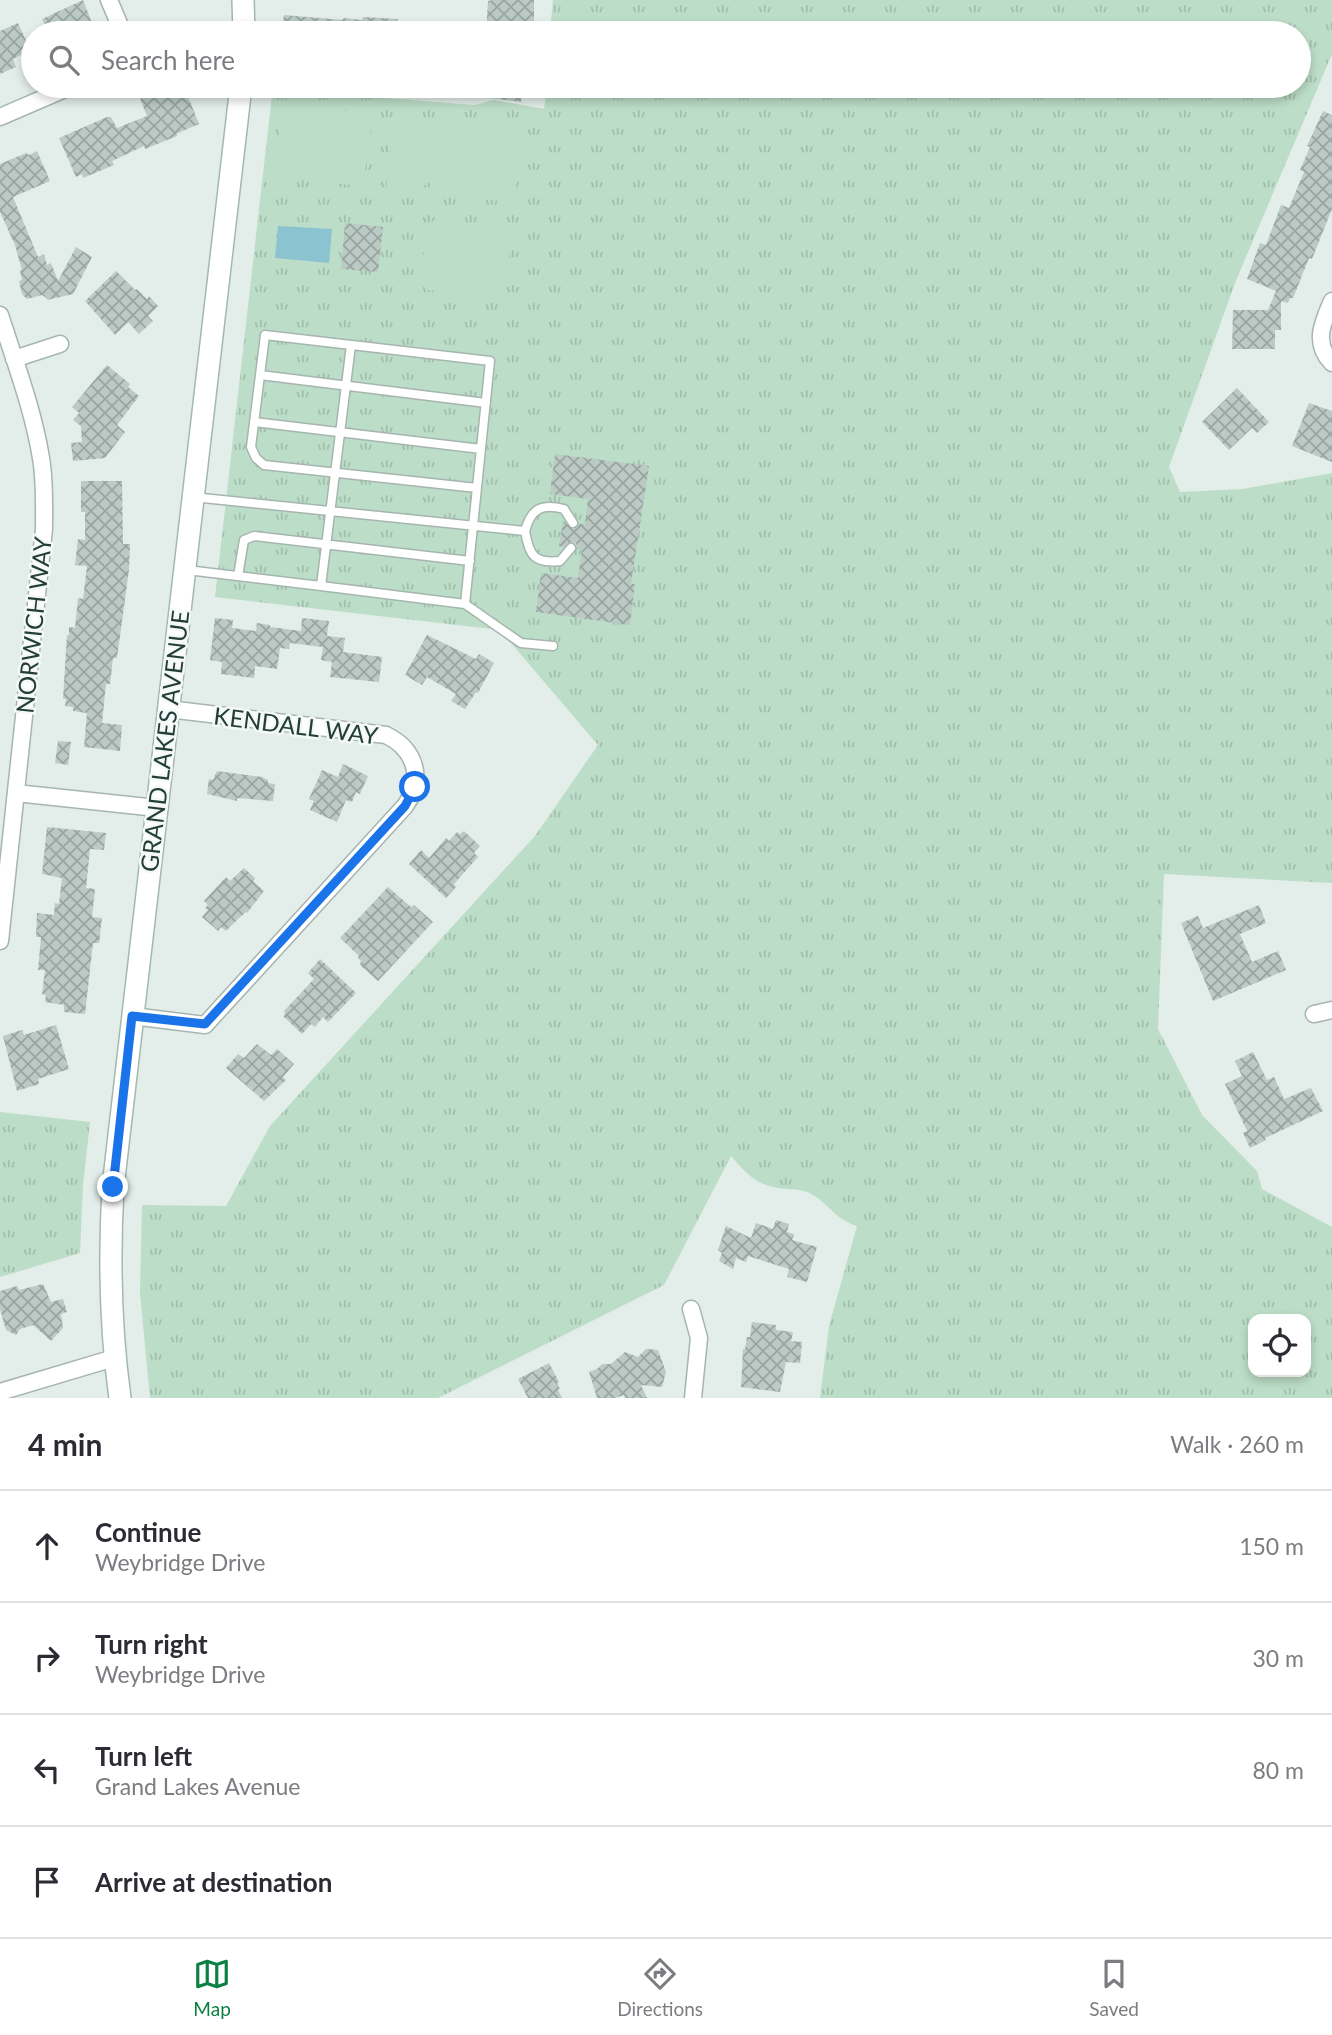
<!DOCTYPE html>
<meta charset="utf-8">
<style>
:root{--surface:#fff;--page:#f2f2f3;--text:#2b2b33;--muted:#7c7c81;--line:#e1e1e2;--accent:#0b8043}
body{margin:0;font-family:Lato,sans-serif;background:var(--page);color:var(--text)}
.controls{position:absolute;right:21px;bottom:21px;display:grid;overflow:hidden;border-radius:14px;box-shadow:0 4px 10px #0003}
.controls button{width:63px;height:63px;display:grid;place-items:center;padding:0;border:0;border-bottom:2px solid var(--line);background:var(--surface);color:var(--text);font:35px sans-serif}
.stop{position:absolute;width:21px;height:21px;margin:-16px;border:5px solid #1a73e8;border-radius:50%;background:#fff}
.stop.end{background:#1a73e8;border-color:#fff;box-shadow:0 2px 7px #0008}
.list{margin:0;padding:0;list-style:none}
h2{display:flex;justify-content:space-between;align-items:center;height:91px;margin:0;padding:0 28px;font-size:30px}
h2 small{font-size:23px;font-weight:400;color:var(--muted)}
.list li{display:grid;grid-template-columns:46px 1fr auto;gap:21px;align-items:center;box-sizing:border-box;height:112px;padding:0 28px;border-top:2px solid var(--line)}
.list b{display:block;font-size:26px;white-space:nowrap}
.list p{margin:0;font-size:23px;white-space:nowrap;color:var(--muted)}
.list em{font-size:23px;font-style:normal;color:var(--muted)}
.icon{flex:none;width:38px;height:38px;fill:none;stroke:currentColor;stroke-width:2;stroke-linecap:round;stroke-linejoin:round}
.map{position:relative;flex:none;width:1332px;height:1398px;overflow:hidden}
.search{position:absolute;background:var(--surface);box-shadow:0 4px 10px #0003;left:21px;right:21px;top:21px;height:77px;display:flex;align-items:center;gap:18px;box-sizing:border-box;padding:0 24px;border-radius:38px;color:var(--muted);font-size:26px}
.sheet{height:539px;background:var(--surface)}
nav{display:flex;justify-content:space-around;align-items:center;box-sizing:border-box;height:98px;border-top:2px solid var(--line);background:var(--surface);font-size:19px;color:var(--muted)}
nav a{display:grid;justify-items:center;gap:4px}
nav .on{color:var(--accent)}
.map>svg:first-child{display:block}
.grass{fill:url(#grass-tufts);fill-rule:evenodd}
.pitch{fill:#bcddc7}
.water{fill:#8cc3d1}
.building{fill:url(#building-cross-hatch)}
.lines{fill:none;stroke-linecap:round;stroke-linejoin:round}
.lane-casing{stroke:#a6b5b0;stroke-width:11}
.street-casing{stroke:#a6b5b0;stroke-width:19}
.secondary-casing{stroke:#a2b8b1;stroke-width:24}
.lane{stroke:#fff;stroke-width:8}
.street{stroke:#fff;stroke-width:16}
.secondary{stroke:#fff;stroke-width:21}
.route{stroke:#1a73e8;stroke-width:9}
.labels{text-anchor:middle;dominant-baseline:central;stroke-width:5;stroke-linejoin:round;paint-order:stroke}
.street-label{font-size:24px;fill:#233e38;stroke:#f4f9f7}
</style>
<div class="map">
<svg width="1332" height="1398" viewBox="0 0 1332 1398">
<defs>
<pattern id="grass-tufts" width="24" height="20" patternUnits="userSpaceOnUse" patternTransform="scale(1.75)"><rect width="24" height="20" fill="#bcddc7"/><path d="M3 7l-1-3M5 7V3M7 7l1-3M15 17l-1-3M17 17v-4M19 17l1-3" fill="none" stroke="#a1bfac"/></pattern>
<pattern id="building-cross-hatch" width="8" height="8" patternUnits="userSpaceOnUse" patternTransform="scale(1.75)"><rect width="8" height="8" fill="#bbcac5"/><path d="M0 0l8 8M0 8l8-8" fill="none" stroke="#98a5a1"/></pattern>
</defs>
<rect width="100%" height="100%" fill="#e3ede9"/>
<path class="grass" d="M553,0h779v54l-97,229 -66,184 11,25 63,-3 89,-16v410l-168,-9 -6,155 44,86 55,56 5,18 70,38v171h-512l9,-72 28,-100c-25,-8 -30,-26 -50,-34 -10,-4 -22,-2 -33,-5 -19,-3 -31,-17 -43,-31l-67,129 -226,113h-288l-10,-105 2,-88 84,1 44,-80 265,-290 63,-91 -98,-115 -285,-33 58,-511 61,8 140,11 20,-5 50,9 3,-23h752v-53h-749zM1253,1319h53v53h-53z
M0,1112l90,10 -7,63 -3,68 -80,24z"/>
<path class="pitch" d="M288,104l29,3 10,11 10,-8 27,3 8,9 -8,56 -11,7 -26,-2 -5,-13 -16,10 -31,-4 6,-67z
M401,117l25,4 9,11 11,-9 27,2 6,9 9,-6 30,2 4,8 -7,58 -8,6 -31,-4 -4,-7 -11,7 -26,-2 -6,-14 -13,10 -30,-3 7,-65z
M435,219l27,3 7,9 7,-6 31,3 5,5 -8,60 -7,5 -31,-3 -5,-11 -8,8 -27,-2 -4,-5 3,-55z"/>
<path class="water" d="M278,226l54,3 -3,34 -54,-5z"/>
<path class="building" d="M83,0l13,33h-48l-6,-14z
M492,0h42v33h-48l2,-32z
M284,15l59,5v-2l19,2 1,-3 35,2 -1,4 23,3 -1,7h-138z
M18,23l11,24 -8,3 2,4 -10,5 3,8 -16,7v-43z
M168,86h10l2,4 5,-1 14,35 -23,10 1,2 -32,13 -1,-3 -32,15 2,4 -31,13 -1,-4 -6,3 -17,-39 48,-21h4l6,11 30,-12 -7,-17z
M452,86h71l-2,16 -70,-9z
M1323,111l9,4v94l-20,50 -3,-1 -16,40h-3l-2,5 -7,-2v29h-6v19h-43l1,-39h35l8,-19 -29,-12 13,-36 6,2 15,-40 8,3 15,-36 -4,-2 10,-23 -3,-1z
M37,151l13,30 -37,16 25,60 6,-3 3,11 4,-2 7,18 18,-34 16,10 -19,37 -26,6 1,-1 -6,-4 -15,4 -5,-5 -3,-13 3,-1 -2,-10h2l-7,-25 -15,-33v-48l26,-11 3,2z
M345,223l38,4 -5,45 -37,-3z
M116,271l19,19 2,-1 10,10 2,-3 9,10 -10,10 5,5 -14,13 -11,-12 -13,13 -30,-34z
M107,365l23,19 -2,3 11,9 -22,29 8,7 -20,26 -32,3 -2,-18 11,-1 -1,-16 -8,-6 6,-7 -7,-6z
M1237,388l32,34 -12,11 -5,-5 -23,22 -27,-28z
M1309,403l23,8v51l-40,-16z
M555,454l94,12 -18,118h4l-5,41 -94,-13 5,-39 37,5 4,-29h-5l-1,-6 -5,-1 -7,5 -5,-1 4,-25 10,8 4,-1 2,-4h6l3,-25 -38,-5z
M81,481h41l1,63h7l-1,26 -12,88h-4l-3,26h-4l-4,39 20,2 -2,26 -36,-4 3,-34 -14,-2v-4l-8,-1 1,-7h-3l4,-64h2v-8l6,1 3,-30 5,1 4,-33 -12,-1 3,-26 7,1v-28h-4z
M215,618l18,2 -1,8 24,3 1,-8 13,2v2l31,4 1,-13 27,3 -2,15 18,2 -2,14 39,5 -3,25 -49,-5 2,-15 -11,-2 2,-13 -33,-4 -1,6 -9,-1 -3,21 -22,-3 -1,12 -33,-4 1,-12 -12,-2z
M427,635l49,24 3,-5 15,9 -16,30 -2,-1 -11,17 -14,-8 5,-7 -29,-17 -5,8 -17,-10z
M58,741l13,1 -3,23 -13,-2z
M343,764l25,12 -8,18 -4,-2 -4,10 -6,-2 -9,22 -27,-12 4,-9 -5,-2 13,-29 16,7z
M217,771l45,6 6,3v3l7,1 -2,17 -36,-3v3l-30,-7 2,-15 4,1z
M47,827l59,6 -2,17 -14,-1 -4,39 9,1 -3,28 10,1 -3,25h-6l-8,71 -21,-2v-7l-19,-3 1,-7 -4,-1 3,-24h-7l3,-33h-5l1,-24 17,2 1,-12 4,1 3,-26 -20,-4z
M464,831l16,15 -6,7 4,4 -24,27 2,3 -10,11 -37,-34 12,-14 8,8 17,-20 3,3 8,-9 3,2z
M244,868l11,10 -2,3 11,10 -17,22 -1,-1 -8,7 -12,12 -5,-4 -3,4 -16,-14 6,-7 -3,-2 3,-3 -4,-4 22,-24 4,4z
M388,887l23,20 3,-2 19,17 -55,59 -18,-16 1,-4 -3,-3 1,-2 -19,-18z
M1259,905l7,18 -26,11 12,28 26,-11 8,19 -73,31 -32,-78 17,-7 5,12z
M320,959l36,34 -28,29 -5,-5 -8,10 -4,-3 -9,10 -19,-18 3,-3 -2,-2 30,-32 -6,-6z
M56,1025l13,44 -31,10 1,5 -22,7 -14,-55 19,-6 2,5z
M257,1044l14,11 6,-6 17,15 -11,13 3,3 -22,21 -38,-33 12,-14 6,4z
M1253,1052l14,28 7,-3 10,22 27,-11 12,23 -58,27 1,2 -16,8 -7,-15 4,-2 -22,-47 17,-8 -7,-15z
M776,1220l13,4 -2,8 7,2 -2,6 25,7 -10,35 -20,-5 2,-8 -41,-13 -2,6 -10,-4 -3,11 -14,-8 3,-8 -4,-3 8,-24 25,12 5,-15 17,6z
M43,1284l8,18 12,-3 4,13 -6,2 2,14 -12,13 -18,-16 -13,4 -4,6 -10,-5 -6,-21v-18l17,-5 2,4z
M752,1322l24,3v5l17,2 -2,9 11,1 -2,21 -14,-1 -6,30 -39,-5 2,-38h2l2,-12h3z
M646,1349l12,1 8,22 -4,15 -21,-2 6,13h-22l-1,-3 -9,3h-18l-8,-26 8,-3 5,-5h9l14,-12 13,5z
M549,1363l10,19 -2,1 3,6 -2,1 4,8h-34l-10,-19z"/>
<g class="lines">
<g class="lane-casing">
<path id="lane" d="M260,375l226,28
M254,422l227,27
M193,497l332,34c6,-22 16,-28 39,-22l9,14
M525,531c4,24 9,33 35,30l11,-13
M187,570l134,16 30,-241
M238,576l6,-36 10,-4 216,25
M321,586l144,18 25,-243 -225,-26 -14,112 5,11 8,7 213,23
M465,604l56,39 32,3"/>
</g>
<g class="street-casing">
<path id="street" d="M109,0l14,33
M219,33l25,-1
M0,117l72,-31
M1332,301c-10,23 -19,42 0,62
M0,315c15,47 33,94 41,143 4,23 3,47 3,71l-44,412
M14,359l46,-15
M16,793l141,15
M1314,1014l18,-4
M132,1016l73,9 200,-219c20,-27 10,-57 -19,-71l-218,-26
M691,1309l8,29 -6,60
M0,1392l114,-34"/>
</g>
<g class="secondary-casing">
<path id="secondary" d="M243,0l1,33
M120,1398c-10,-71 -11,-140 -7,-211l128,-1101"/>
</g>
<use href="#lane" class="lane"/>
<use href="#street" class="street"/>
<use href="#secondary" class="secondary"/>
</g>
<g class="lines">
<path class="route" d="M113,1187l19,-171 73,8 200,-218 10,-19"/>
</g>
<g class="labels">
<g class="street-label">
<text transform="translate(33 625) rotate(-84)">NORWICH WAY</text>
<text transform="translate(296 725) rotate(7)">KENDALL WAY</text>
<text transform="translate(164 741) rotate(-83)">GRAND LAKES AVENUE</text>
</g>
</g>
</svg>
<div class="controls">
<button><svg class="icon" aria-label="locate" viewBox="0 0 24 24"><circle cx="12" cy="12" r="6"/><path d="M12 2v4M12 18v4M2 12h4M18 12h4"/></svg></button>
</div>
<div class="stop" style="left:415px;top:787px"></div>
<div class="stop end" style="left:113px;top:1187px"></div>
<div class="search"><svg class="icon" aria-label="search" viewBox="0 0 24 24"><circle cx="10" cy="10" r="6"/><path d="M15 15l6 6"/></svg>Search here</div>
</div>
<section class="sheet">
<h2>4 min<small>Walk · 260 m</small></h2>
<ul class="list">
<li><svg class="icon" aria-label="ahead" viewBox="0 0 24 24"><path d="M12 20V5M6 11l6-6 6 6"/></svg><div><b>Continue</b><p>Weybridge Drive</p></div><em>150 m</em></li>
<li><svg class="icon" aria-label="right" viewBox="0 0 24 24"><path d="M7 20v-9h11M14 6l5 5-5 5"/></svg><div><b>Turn right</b><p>Weybridge Drive</p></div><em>30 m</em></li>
<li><svg class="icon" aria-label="left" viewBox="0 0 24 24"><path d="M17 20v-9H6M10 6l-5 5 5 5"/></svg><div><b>Turn left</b><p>Grand Lakes Avenue</p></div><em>80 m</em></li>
<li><svg class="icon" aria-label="arrive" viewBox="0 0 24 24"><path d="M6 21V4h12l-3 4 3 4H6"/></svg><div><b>Arrive at destination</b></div></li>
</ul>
</section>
<nav>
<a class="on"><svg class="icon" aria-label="map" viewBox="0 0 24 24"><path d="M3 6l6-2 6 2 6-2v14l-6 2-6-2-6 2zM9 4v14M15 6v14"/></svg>Map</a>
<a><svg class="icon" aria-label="directions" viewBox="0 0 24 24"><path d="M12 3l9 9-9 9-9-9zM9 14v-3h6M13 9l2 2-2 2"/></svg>Directions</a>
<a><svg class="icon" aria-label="saved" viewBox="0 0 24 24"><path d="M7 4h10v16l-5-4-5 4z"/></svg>Saved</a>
</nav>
